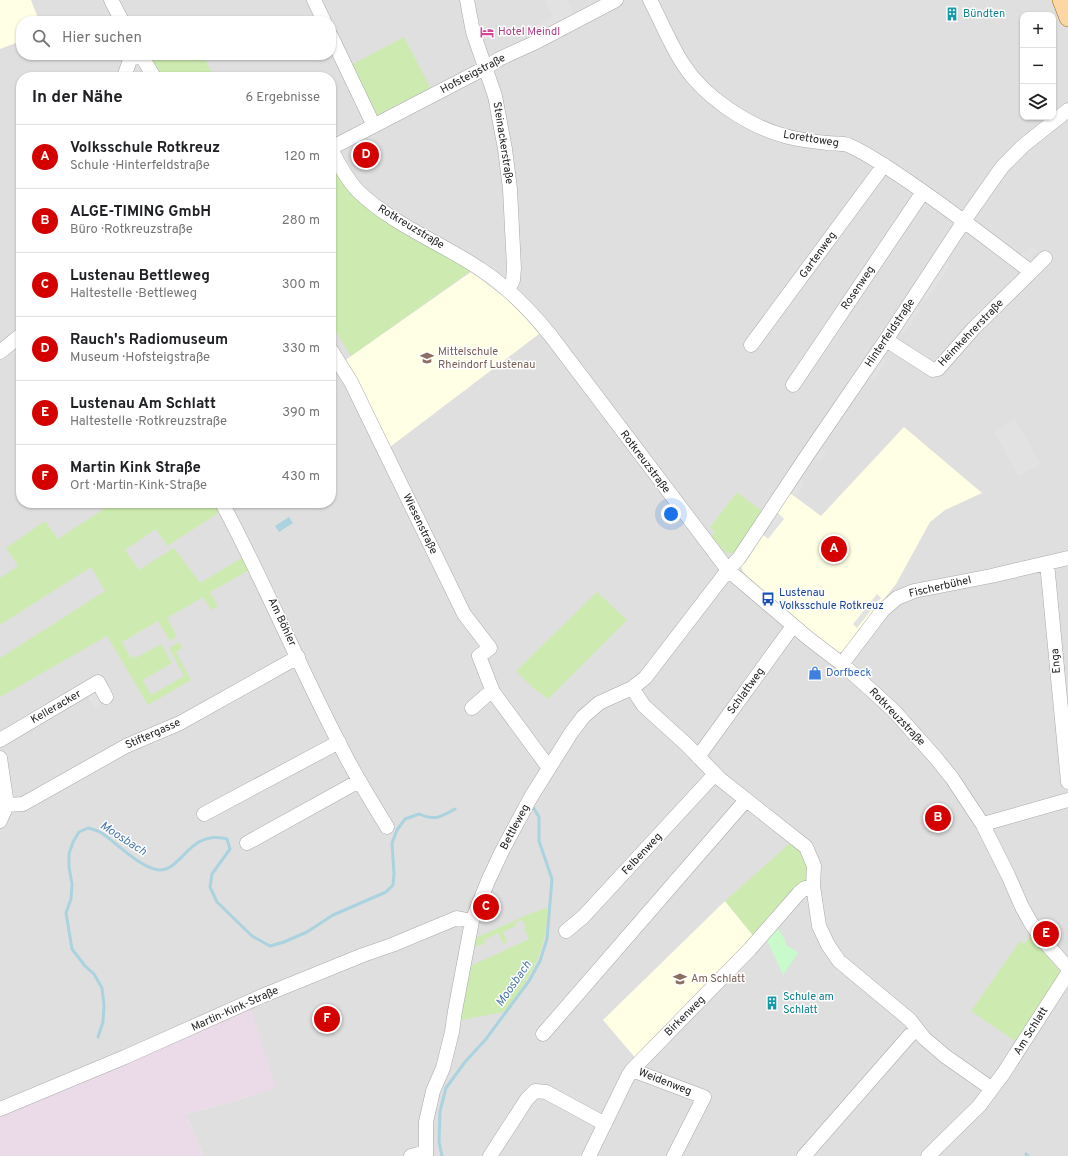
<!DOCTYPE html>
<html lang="de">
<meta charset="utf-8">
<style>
:root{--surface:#fff;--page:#f6f6f6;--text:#202124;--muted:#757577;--line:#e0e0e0;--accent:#d40000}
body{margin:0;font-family:Overpass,sans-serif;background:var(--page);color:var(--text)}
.controls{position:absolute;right:12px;top:12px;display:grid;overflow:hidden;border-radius:8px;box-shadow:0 1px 3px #0004}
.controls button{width:36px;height:36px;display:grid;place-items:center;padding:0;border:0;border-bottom:1px solid var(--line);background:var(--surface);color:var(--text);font:20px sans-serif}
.you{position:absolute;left:671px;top:514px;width:14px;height:14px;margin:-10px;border:3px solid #fff;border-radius:50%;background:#1a73e8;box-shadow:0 0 0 6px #1a73e833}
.badge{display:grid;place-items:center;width:26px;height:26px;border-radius:50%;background:var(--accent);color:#fff;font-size:13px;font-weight:700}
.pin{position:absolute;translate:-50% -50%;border:2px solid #fff;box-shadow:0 1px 4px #0006}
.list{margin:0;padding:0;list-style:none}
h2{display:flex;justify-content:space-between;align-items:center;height:52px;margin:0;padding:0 16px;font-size:17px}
h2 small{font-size:13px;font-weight:400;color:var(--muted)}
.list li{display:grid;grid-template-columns:26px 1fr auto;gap:12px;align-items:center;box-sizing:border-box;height:64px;padding:0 16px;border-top:1px solid var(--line)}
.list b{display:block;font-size:15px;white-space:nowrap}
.list p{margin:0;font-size:13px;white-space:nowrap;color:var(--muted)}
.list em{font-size:13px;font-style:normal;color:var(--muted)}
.icon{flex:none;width:22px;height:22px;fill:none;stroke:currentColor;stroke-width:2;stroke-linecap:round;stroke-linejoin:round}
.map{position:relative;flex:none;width:1068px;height:1156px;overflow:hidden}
.search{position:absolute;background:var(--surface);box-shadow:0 1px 3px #0004;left:16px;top:16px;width:320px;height:44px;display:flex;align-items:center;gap:10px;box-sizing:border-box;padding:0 14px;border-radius:16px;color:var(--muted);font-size:15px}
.panel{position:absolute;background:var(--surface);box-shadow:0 1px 3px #0004;left:16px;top:72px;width:320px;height:436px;border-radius:16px}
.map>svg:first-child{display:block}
.residential{fill:#e0dfdf;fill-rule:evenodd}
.industrial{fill:#ebdbe8}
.education{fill:#ffffe5}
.grass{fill:#cdebb0}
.park{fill:#c8facc}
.parking{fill:#e2e2e2}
.water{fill:#aad3df}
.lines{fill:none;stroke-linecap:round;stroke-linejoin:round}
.stream{stroke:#aad3df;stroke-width:3}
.minor-casing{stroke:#a9a9a9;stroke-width:15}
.major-casing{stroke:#a06b00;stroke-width:18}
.minor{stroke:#fff;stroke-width:14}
.major{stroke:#fcd6a4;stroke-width:17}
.labels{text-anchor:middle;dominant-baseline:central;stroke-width:3;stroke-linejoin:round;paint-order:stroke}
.culture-label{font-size:11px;fill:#0d838f;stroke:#fff;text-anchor:start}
.hotel-label{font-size:11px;fill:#b23c85;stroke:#fff;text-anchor:start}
.street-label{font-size:11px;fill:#222;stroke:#fff}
.education-label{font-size:11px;fill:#785e54;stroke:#fff;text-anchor:start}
.transit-label{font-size:11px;fill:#164399;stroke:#fff;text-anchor:start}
.shop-label{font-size:11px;fill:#366cbe;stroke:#fff;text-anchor:start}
.water-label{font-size:12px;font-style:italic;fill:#4a7aab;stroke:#fff}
</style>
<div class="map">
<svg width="1068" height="1156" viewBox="0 0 1068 1156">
<rect width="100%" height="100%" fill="#f2efe9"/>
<path class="residential" d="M0,0h1068v1156h-865l-17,-42 31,-8 58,-18 -275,21zM1023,15h30v102h-30zM21,21h310v34h-310zM21,77h310v426h-310z"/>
<path class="industrial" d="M249,1003l27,85 -59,18 -31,8 17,42h-203v-47z"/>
<path class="education" d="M0,0h31l8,21h-18v20l-21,8z
M471,272l33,25 19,18 16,19 -149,113 -46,-86z
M904,427l78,66 -37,17 -15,12 -34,62 -52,66 -5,3 -51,-40 -44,-40 -3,-6 1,-3 48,-71 31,23z
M725,901l30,37 -117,123 -35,-41z"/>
<path class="grass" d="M404,37l26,50 -2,2 -51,26h-1l-25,-50z
M146,55h51l2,4h6l9,18h-55z
M331,149l20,33 125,85 -125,89 -20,-32z
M737,492l26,20 -28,39 -5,3 -6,-3 -13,-15 4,-3 -5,-6z
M113,503h105l1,8 -2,3 -50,32 -11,-17 -31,21 14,20 35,-22 26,35 45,-27 6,13 -41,23 8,14 -7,4 -8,-13 -36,21 8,15 1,4 -6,4 -12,-20 -36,21 9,16 6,-3 -3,4 27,-15 11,19 -29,17 8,15 33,-19 -15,-28 10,-6 3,6 -6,4 15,28 -43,25 -41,-69 -107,61v-39l105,-67 -14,-24 -91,58v-47l18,-12 -12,-18 39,-27 13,18z
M597,592l30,28 -79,79 -16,-12 -16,-16z
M789,844c17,0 18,21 19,34l-53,60 -30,-37z
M547,908c1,43 -18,72 -43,104l-48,9 10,-53 63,-29 -5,-10 2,-1 -4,-8 -8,3 2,3 -13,6 4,10 -4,2 -5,-11 -14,7 1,3 -16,7 2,-10 58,-26z
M1030,936l29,34 1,5 -42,68 -47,-32 49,-70 4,3z"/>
<path class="park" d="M777,927l8,13 1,5c4,4 9,4 12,8l-14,21v3l-19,-41z"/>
<path class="parking" d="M545,0h22l7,15 -37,18 -4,-6 20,-11z
M1035,246l3,5 -13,9 -4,-6z
M946,261l5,3 -24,36 -5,-4z
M916,305l6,4 -18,26 -5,-4z
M882,357l5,4 -14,20 -5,-4z
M1015,419l26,45 -23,12 -24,-44z
M821,448l6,4 -7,10 -6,-4z
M799,479l6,4 -9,14 -6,-4z
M777,512l7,7 -16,20 -6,-5z
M877,594l4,4 -24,30 -4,-4z
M107,682l9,15 -21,12 -9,-15z"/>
<path class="water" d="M289,517l4,6 -14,9 -4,-6z"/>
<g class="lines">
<path class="stream" d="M98,1037l5,-15 1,-17 -2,-17 -8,-14 -9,-8 -13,-17 -6,-36 5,-14 1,-15 -3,-17v-13l4,-12 6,-10 9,-4c4,1 8,2 12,4 16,10 40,36 59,38 23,1 30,-41 68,-31l3,10 -18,25 -2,13 7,15 35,34 18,10 14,-4 23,-10 26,-17 53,-23 7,-7 1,-11 -2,-31 5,-13 8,-11 14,-5c16,7 22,3 36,-5
M1026,1154l2,2
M442,1156l-3,-14 1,-31 6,-23 19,-26 21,-23 43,-58 11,-20 7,-22 5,-60 -13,-38v-24l-6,-10"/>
<g class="minor-casing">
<path id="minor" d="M111,0l11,21
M314,0l10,21
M467,0l6,32 22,64 10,53 5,40 4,79 -1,12 -5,10
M650,0c11,21 20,44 33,64 21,33 65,62 102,72 13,4 28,5 42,7 6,1 15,0 21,2 21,9 45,26 64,39 41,28 80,58 119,88l-57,56 -36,41 -5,1 -47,-30
M331,36l43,90
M141,55l13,22
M124,77l6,-17 7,-5
M331,148l154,-80 14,-9 35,-16 82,-43
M331,149c7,14 15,29 26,41 34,34 83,52 123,79 28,18 50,41 71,67l177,234 80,68 34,26 28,25 24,22 41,46 17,21 31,47 25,50 14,32 9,16 10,15 27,30
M1031,272l14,-14
M751,345l133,-180
M331,350l20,32 113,232 26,34 -11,8 14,36
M0,352l21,-17
M793,385l130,-193
M222,503c42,78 76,161 117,240 14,29 31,56 48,84
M1047,563l21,219
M842,664l41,-54 14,-12 17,-7 77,-15 77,-18
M632,688l12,18 43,39 33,34 86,68 8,19 -1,20 6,40 9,19 11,16 71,59 14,18 21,18 47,33
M472,708l17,-15 4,-1 56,76
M0,740l98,-58 8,15
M698,757l95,-131
M0,758l7,47 -7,16
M7,805l16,-1 103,-58 54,-23 118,-66
M204,814l135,-72
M983,825l4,-2 81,-23
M247,843l112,-62
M566,931l17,-14 132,-143
M543,1034l203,-234
M632,1070l72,27 -30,59
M0,1109l125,-52 137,-61 101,-41 29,-10 65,-27 15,3
M411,1156l15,-4
M426,1156v-34l7,-31 10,-23 9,-36 3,-21 17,-90 16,-40 14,-30 29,-54 40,-64 12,-16 16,-14 33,-15 13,-10 83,-108 11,-12 67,-101 80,-117 78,-119 38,-54 22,-22 44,-35
M490,1156l37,-57 8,-8 11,1 59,32
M589,1156l39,-80 4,-6 118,-121 49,-56 6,-5 8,-2
M804,1156l106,-121 7,-6
M928,1156l51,-50 24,-32 65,-101"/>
</g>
<g class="major-casing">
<path id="major" d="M1061,0l7,18"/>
</g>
<use href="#minor" class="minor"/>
<use href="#major" class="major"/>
</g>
<defs>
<g id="building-bare" transform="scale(1.08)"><path d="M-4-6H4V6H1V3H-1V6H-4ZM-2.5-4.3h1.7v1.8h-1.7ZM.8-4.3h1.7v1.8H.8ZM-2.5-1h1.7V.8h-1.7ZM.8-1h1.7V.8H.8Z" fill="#0f9aa8" stroke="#fff" stroke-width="2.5" paint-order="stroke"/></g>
<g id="hotel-bare" transform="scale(1.08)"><path d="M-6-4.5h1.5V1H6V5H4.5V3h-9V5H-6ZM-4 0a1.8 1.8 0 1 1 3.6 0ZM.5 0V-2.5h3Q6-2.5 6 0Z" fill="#d1479c" stroke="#fff" stroke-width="2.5" paint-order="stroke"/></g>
<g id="school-bare" transform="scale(1.08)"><path d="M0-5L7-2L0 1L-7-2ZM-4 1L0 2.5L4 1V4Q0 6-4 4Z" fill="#8d6e63" stroke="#fff" stroke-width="2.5" paint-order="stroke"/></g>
<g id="bus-bare" transform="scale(1.08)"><path d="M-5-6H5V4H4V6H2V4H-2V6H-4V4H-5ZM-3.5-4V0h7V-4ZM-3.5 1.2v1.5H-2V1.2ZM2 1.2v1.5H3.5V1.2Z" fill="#1a4fb4" stroke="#fff" stroke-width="2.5" paint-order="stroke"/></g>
<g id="shop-bare" transform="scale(1.08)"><path d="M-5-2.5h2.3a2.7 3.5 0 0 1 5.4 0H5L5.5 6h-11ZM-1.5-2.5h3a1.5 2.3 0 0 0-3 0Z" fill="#3f7fe0" stroke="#fff" stroke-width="2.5" paint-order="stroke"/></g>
</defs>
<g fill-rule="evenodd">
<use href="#building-bare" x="952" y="14"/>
<use href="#hotel-bare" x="487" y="32"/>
<use href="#school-bare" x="427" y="358"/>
<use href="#bus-bare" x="768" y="599"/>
<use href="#shop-bare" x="815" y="673"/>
<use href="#school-bare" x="680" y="979"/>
<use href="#building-bare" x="772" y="1003"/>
</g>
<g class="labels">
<g class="culture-label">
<text x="963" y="14">Bündten</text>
<text x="783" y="997">Schule am<tspan x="783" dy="13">Schlatt</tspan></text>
</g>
<g class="hotel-label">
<text x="498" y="32">Hotel Meindl</text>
</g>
<g class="street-label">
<text transform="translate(473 74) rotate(-28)">Hofsteigstraße</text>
<text transform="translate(811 139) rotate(9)">Lorettoweg</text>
<text transform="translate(503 143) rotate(81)">Steinackerstraße</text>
<text transform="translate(411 227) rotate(31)">Rotkreuzstraße</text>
<text transform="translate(818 255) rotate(-54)">Gartenweg</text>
<text transform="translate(858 288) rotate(-56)">Rosenweg</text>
<text transform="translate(890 333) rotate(-56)">Hinterfeldstraße</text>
<text transform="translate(971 333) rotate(-46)">Heimkehrerstraße</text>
<text transform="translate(645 462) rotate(53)">Rotkreuzstraße</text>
<text transform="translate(420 524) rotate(64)">Wiesenstraße</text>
<text transform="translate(940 587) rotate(-13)">Fischerbühel</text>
<text transform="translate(282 622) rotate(65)">Am Böhler</text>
<text transform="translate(1056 661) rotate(-95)">Enga</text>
<text transform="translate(746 691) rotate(-54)">Schlattweg</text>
<text transform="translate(56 707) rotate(-30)">Kelleracker</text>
<text transform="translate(897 717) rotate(46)">Rotkreuzstraße</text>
<text transform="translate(153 734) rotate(-24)">Stiftergasse</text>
<text transform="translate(515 827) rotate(-62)">Bettleweg</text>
<text transform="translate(642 854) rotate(-47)">Felbenweg</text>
<text transform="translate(235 1009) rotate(-24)">Martin-Kink-Straße</text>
<text transform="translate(685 1016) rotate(-45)">Birkenweg</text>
<text transform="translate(1031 1031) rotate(-58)">Am Schlatt</text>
<text transform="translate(665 1082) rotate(21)">Weidenweg</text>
</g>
<g class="education-label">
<text x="438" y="352">Mittelschule<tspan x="438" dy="13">Rheindorf Lustenau</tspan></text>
<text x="691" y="979">Am Schlatt</text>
</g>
<g class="transit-label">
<text x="779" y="593">Lustenau<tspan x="779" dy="13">Volksschule Rotkreuz</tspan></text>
</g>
<g class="shop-label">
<text x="826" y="673">Dorfbeck</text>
</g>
<g class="water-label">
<text transform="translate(123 839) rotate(33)">Moosbach</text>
<text transform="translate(514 984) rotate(-55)">Moosbach</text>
</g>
</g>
</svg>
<div class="controls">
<button>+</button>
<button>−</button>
<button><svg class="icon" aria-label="layers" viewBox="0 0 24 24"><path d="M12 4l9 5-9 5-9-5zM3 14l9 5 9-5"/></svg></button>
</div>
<div class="you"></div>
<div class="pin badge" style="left:834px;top:549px">A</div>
<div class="pin badge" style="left:938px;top:818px">B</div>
<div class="pin badge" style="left:486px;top:907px">C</div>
<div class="pin badge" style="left:366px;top:155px">D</div>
<div class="pin badge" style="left:1046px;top:934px">E</div>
<div class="pin badge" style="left:327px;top:1019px">F</div>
<div class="search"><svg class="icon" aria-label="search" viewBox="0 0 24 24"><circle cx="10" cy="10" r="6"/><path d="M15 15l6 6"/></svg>Hier suchen</div>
<section class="panel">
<h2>In der Nähe<small>6 Ergebnisse</small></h2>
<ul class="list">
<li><span class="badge">A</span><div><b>Volksschule Rotkreuz</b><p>Schule · Hinterfeldstraße</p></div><em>120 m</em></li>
<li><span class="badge">B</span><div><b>ALGE-TIMING GmbH</b><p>Büro · Rotkreuzstraße</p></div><em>280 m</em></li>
<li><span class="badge">C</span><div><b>Lustenau Bettleweg</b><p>Haltestelle · Bettleweg</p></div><em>300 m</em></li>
<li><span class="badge">D</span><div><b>Rauch's Radiomuseum</b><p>Museum · Hofsteigstraße</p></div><em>330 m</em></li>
<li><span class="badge">E</span><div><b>Lustenau Am Schlatt</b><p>Haltestelle · Rotkreuzstraße</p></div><em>390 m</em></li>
<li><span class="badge">F</span><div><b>Martin Kink Straße</b><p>Ort · Martin-Kink-Straße</p></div><em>430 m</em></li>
</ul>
</section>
</div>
